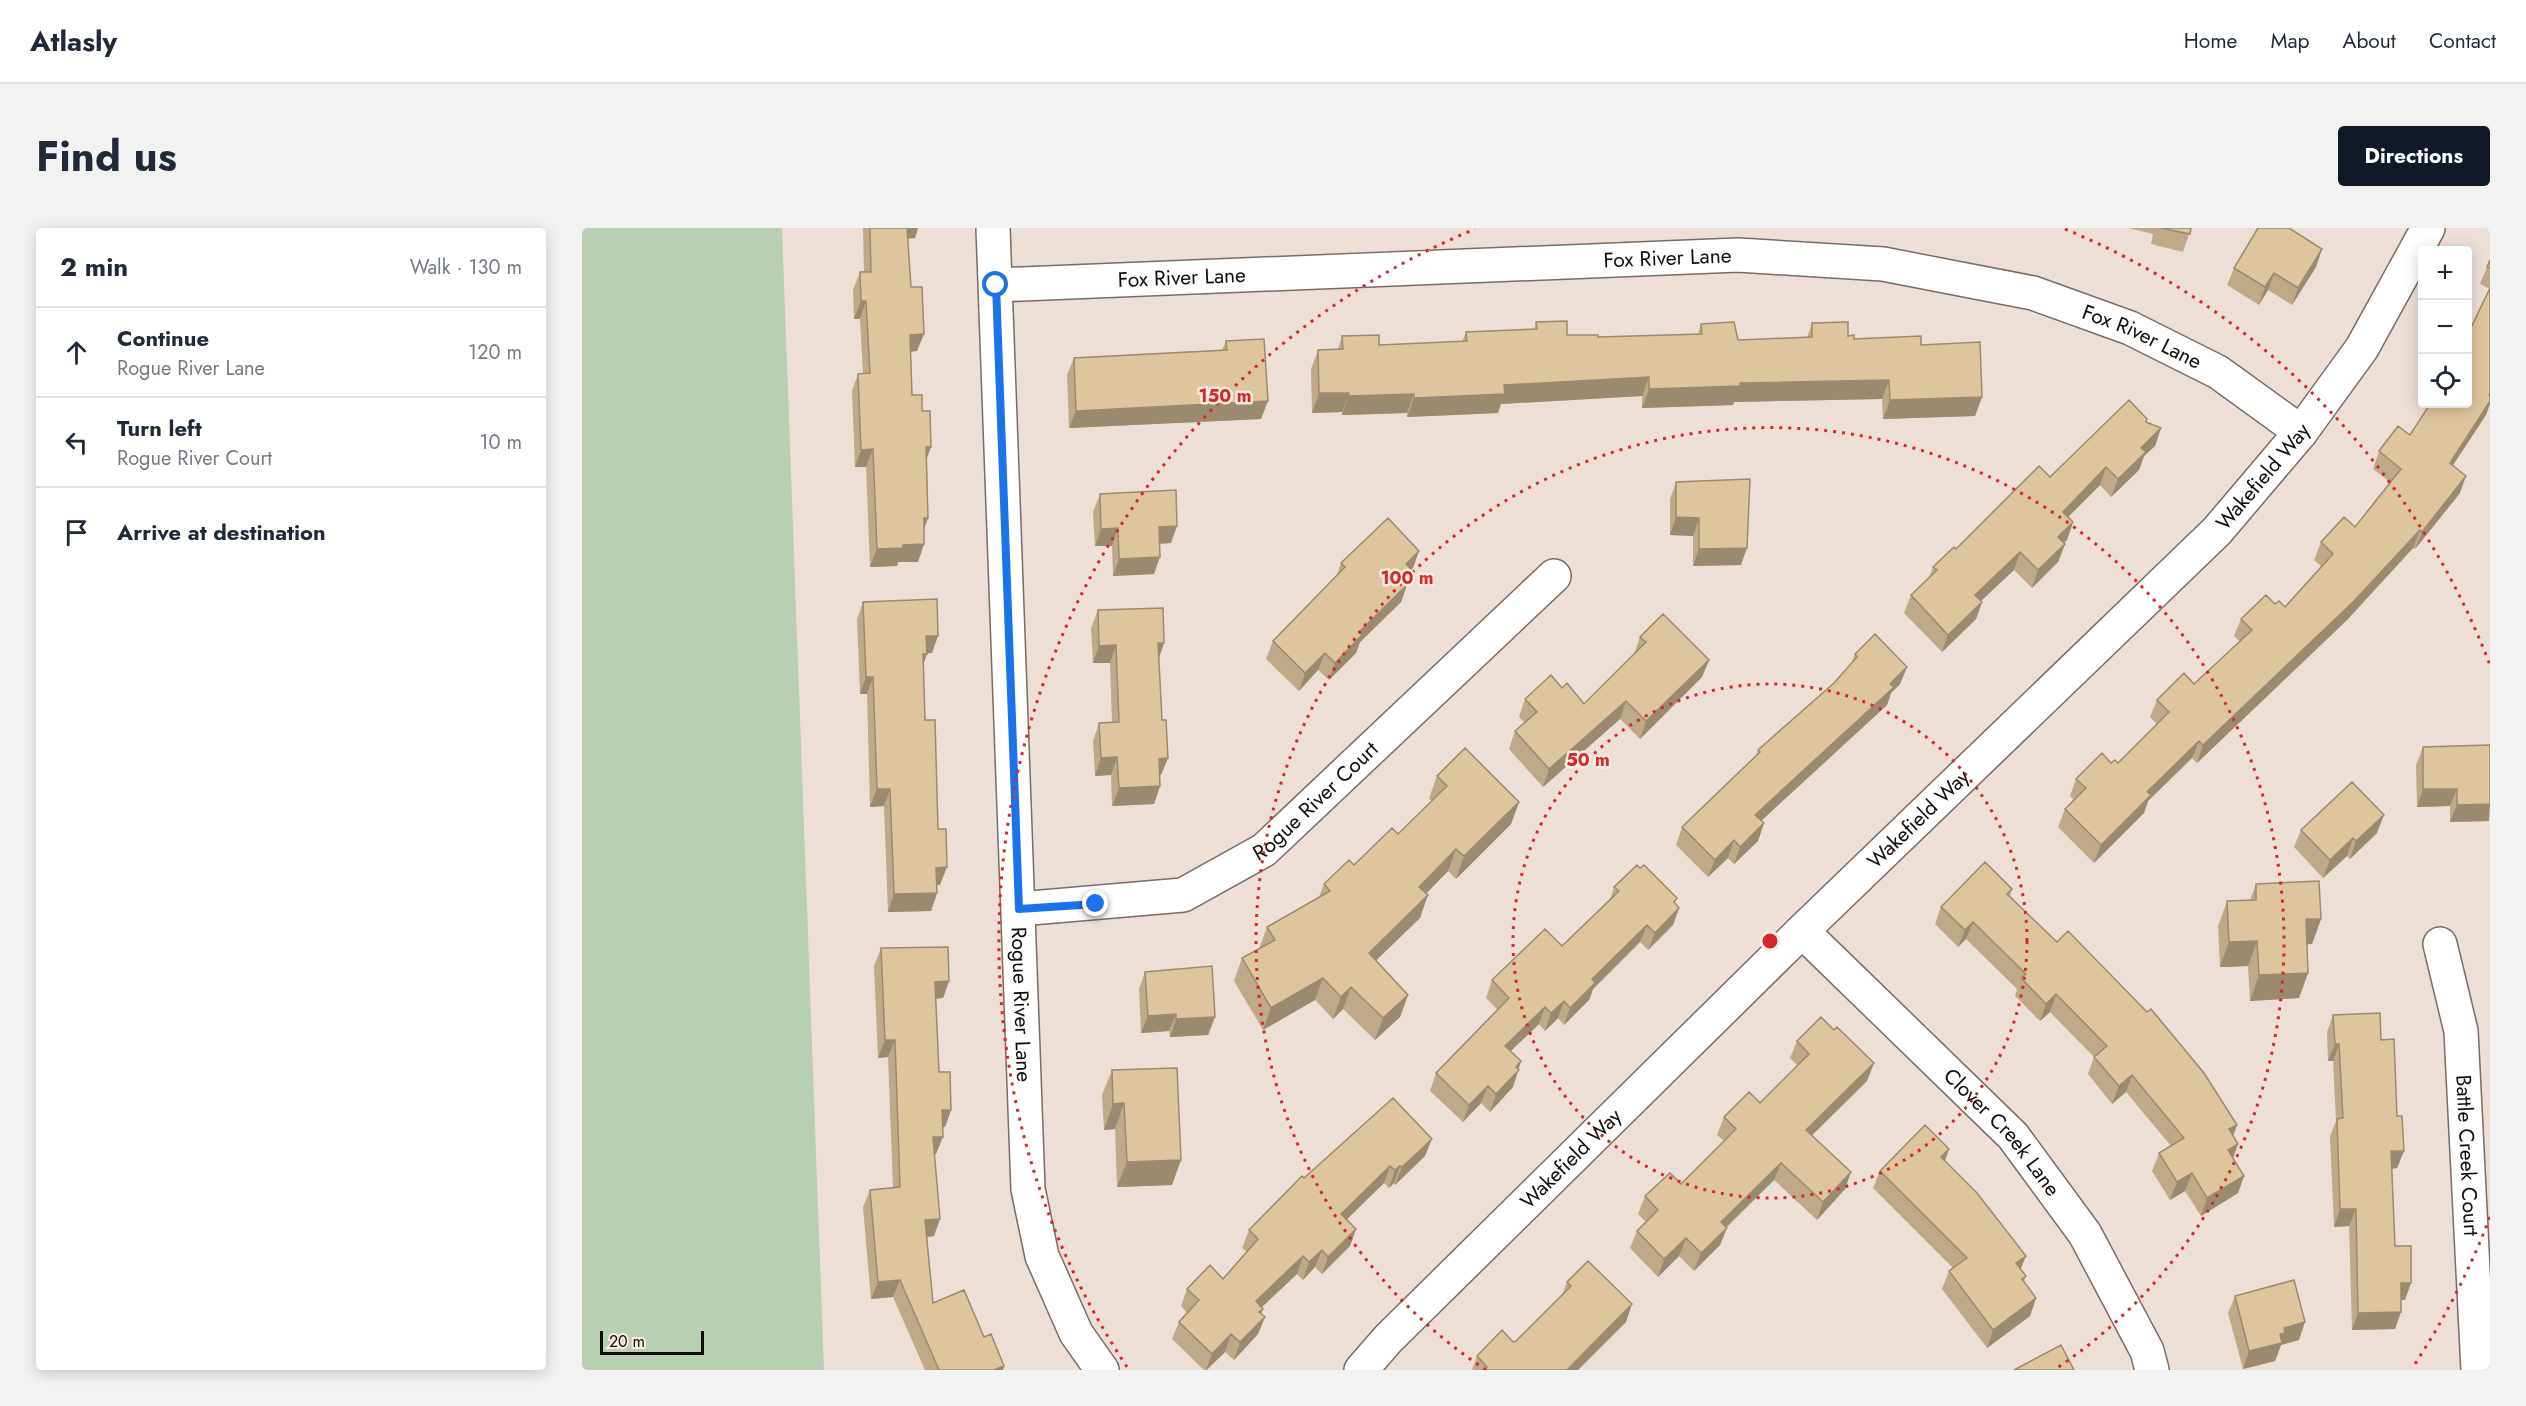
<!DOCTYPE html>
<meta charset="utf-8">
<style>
:root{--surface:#fff;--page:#f2f2f3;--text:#1f2937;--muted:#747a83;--line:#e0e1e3;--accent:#111827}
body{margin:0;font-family:Jost,sans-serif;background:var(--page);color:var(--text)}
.controls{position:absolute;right:18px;top:18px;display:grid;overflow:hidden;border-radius:6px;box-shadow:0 3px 15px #0003}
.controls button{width:54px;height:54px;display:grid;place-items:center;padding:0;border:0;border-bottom:2px solid var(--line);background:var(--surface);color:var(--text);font:30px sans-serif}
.scale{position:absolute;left:18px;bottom:15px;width:104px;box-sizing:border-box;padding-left:6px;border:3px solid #100c09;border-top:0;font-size:16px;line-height:21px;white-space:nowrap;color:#100c09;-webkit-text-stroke:4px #fbece3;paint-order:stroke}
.stop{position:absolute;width:18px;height:18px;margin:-14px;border:4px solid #1a73e8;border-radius:50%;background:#fff}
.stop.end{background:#1a73e8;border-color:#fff;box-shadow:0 2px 6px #0008}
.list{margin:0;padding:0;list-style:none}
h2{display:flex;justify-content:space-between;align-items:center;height:78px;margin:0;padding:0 24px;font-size:26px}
h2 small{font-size:20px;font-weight:400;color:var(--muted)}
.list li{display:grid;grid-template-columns:39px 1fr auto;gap:18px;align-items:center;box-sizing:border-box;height:90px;padding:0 24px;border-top:2px solid var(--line)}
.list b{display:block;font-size:22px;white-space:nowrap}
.list p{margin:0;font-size:20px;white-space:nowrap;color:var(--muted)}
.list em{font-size:20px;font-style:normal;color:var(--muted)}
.icon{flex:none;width:33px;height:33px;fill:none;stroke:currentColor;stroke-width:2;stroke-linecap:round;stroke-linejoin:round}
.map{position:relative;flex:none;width:1908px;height:1142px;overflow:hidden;border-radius:6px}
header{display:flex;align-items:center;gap:36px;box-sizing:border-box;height:84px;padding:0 30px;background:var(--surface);border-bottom:2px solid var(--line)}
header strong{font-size:28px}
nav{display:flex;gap:33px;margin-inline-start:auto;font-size:21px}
.intro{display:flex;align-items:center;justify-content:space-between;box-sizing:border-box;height:144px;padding:0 36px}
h1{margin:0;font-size:42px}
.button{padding:15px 27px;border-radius:6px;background:var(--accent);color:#fff;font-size:21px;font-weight:700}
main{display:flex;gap:36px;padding:0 36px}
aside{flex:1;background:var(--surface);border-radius:6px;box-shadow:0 3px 15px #0003}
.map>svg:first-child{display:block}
.green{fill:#b8d0b1}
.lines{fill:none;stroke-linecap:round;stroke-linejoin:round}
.minor-casing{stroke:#796c64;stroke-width:36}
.minor{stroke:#fff;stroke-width:33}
.wall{fill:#bfa988}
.shaded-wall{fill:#9b8a6f}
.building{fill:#dec59e;stroke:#9b8a6f;stroke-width:1.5}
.route{stroke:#1a73e8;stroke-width:8}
.ring{fill:none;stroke:#d62828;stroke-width:3;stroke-dasharray:3 6}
.labels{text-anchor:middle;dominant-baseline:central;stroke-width:5;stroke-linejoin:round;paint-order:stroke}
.street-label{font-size:21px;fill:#100c09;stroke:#fbece3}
.centre{fill:#d62828;stroke:#fbece3;stroke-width:3}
.ring-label{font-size:18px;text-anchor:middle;font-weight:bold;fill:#d62828;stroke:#fbece3;stroke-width:5;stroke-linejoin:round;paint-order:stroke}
</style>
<header>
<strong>Atlasly</strong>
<nav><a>Home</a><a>Map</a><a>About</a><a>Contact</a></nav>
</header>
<div class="intro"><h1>Find us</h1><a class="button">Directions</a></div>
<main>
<aside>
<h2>2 min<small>Walk · 130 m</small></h2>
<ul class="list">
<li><svg class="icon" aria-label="ahead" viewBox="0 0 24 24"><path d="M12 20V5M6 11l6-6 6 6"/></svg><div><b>Continue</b><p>Rogue River Lane</p></div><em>120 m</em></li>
<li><svg class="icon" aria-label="left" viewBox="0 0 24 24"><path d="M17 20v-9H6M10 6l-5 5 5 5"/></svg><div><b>Turn left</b><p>Rogue River Court</p></div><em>10 m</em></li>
<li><svg class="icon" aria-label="arrive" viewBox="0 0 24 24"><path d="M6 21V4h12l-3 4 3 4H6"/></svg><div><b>Arrive at destination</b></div></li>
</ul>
</aside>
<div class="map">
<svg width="1908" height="1142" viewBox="0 0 1908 1142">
<rect width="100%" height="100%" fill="#eedfd6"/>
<path class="green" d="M0,0h200l42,1142h-242z"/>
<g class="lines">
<g class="minor-casing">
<g id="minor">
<path id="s1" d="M411,0l35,961 14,67 34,77 26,37"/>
<path id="s2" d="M414,57l742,-30 145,9 150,29 97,35 88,44 83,60"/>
<path id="s3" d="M437,681l164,-14 81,-45 290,-274"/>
<path id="s4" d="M1220,703l211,205 72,98 62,117 5,19"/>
<path id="s5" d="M1858,716l21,87 17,339"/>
<path id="s6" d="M779,1142l27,-31 414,-408 415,-400 84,-99 61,-84 66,-120"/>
</g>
</g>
<use href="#minor" class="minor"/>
</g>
<path class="wall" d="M281,0h55l-3,10 -7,1 3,48 6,64 -7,1 2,43 10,16 5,49 1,58 -4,11v15l-6,18h-20l-1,4 -27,1 -4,-100h-11l-3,-76 6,-17h5l-3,-55h-6l-1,-29 7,-18h4z
M1546,0h63l-8,24 -32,-8 2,-10z
M1740,21l-6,18 -24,38 -24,-15 -9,15 -32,-20 7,-17z
M1908,32v144l-4,11 -33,50 7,28 -45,56 -2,-1 -66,72 -150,143 -5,-5 -44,43 -4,12 -50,50 -36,-36 7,-18 9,-9 -4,-4 6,-17 35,-16h7l39,-39 -7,-7 7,-17 37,-16 46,-42 -6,-6 7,-17 34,-15 10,3 36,-41 -7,-6 7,-18 34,-15 35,-45 -17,-13 6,-18 89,-47 22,-115 -10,-5z
M954,94l31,13 31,2 100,-3 3,-10 37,16 69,-2 5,-15 36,13 6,3 67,6 61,52 -7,19 -92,3 -1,-20 -148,3 -1,3 -91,3v-12l-141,8 -3,9 -91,4v-4l-65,2v-3l-30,1 -1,-44 7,-19 20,-1 4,-13 37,9 83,-3 4,-10 68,-3z
M644,113l35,78 -192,9 -2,-53 7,-17 148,-8z
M1564,194l15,6 -6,18 -11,10 -5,14 -28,27 -11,-12 -32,32 5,5 -6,18 -3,3 1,1 -7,18 -26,26 -18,-18 -33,31 1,1 -6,17 -34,33 -38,-39 7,-18 18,-17 4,-11 117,-90z
M1094,254l65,83 -48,1v-30l-23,-1v-36z
M518,266l71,49 -11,1 -6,30 -41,2 -1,-30h-17l-2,-34z
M759,335l72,5 -4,4 -4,11 2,2 -6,17 -41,40 -4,11 -27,27 -11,-10 -19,21 -33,-32 7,-18 64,-66z
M281,374l69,51h-5l-4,12 2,55 15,165h-3v8l-6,18 -43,1 -4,-106 -14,1 -3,-113h-7l-3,-75z
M516,382l61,48 3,62 6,38 -7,17h-1v11l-6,18 -42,2 -1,-31 -16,1 -2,-35 6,-18 13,-1 -2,-59h-17l-2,-35z
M1058,409l69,23 -7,17 -62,62 -20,-20 -77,68 -34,-38 6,-18 10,-8 -6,-6 6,-18 37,-11 22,16 50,-50z
M1273,426l52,13 -7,17 -9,9 -4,12 -126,116 3,2 -6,18 -24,23 -6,-6 -20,19 -32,-32 6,-18 74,-71 2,-6 76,-67 17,-19z
M1841,519l66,74 -39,1v-16l-33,1 -1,-42z
M855,548l82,26 -8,22 -55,55 -8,-8 -22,23 -6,24 -44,42 32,35 -8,22 -25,23 -32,-31 -10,10 -18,-19 -52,30 -29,-49 8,-23 17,-9 8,-22 52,-30 5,-13 30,-19 44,-31 34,-33 -3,-3z
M1719,602l76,3 -27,26 -3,-3 -24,22 -29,-31z
M1674,656l65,35 -9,25h-5l1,29 -9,25 -49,3 -2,-35 -28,1 -2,-41 9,-25 23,-1z
M1032,659l61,17 4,4 -6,17 -25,25 -8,-8 -47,47 -4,11 -25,25 -6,-7 -13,13 -6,-7 -28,27 10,10 -8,26 -23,25 -9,-9 -18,19 -33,-31 6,-18 62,-63 -12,-12 6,-18 70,-34 48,-46z
M1430,661l-2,7 227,229 -4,10 5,9 -5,14 11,18 -6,17 -37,23 -16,-25 -15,9 -18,-29 7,-18 12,-7 -45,-54 -14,12 -24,-30 6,-17 -44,-45 -10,9 -25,-25 2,-7 -51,-50 -8,8 -23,-23 6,-17z
M299,720l68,33 -6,17 -7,1 3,73 12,38 -6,17h-3l-6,27h-1l-1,82 -7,1 6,66 51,34 20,29 -1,4h-78l-32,-73 -22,2 -8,-92 7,-17 23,-2 -5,-131 -10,1 -4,-92z
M563,744l70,45 -7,18 -38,2 -1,-6 -28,2 -2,-44z
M1751,787l48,25 16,76 7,35 -7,17 -5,1 3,77 10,54h-4l-6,29 -43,1 -3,-104 -15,1 -4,-91 6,-15 -3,-60h-5l-1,-29z
M1215,813l70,40 -55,54 33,54 -28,31 -43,-40 -48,48 -6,17 -26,26 -15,-15 -21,21 -28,-29 7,-17 9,-9 -8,-8 7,-18 36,-12 43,-43 -7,-6 7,-18 36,-14 38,-37 -8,-8z
M530,842l60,115 -55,2 -2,-58 -11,1 -2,-35z
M843,928l-30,29 -1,-2 -5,5 -5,-5 -37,36 9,10 -6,17 -28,28 -7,-7 -12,13 -6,-6 -35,33 1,2 -2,5 4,3 -7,17 -24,26 -9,-8 -18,18h-3l-32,-31 7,-17 8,-9 -6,-7 6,-17 36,-10 24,-27 -5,-4 7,-18 55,-52z
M1363,933l81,115 -2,6 12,16 -6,18 -43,32 -45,-59 7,-18 4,-3 -80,-80 7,-17z
M985,1054l59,40 -48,48h-106l5,-14 36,-14 3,-1 46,-46z
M1653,1068l64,44 -18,5 -6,16 -32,8 -15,-56z"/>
<path class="shaded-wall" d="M322,0h14l-3,10 -15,1z
M1740,21l-6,18 -24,38 6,-17z
M1692,45l-6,17 -9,15 6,-18z
M279,73h5l-6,18h-6z
M342,106l-7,17 -14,1 7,-17z
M1067,149l-7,19 -141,8 -3,9 -91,4 7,-19 90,-13z
M1307,152l-7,19 -148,3 -1,3 -91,3 7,-19 91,-6z
M737,165h30l-7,19 -30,1z
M832,166l-7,19 -65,2 6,-19z
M1400,169l-7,19 -92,3 7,-19z
M686,173l-7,18 -192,9 7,-17z
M1908,173v3l-4,11 -43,65 7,-17z
M1579,200l-6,18 -11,10 -5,14 -28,27 7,-18 23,-31z
M344,219h5l-6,17z
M291,221l-7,18h-11l6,-17z
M1524,239l-6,18 -44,44 7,-17z
M1884,248l-6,17 -45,56 7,-17z
M1094,289l23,1 -6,18 -23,-1z
M342,290h4l-6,17z
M1491,294l-6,18 -15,15 6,-18z
M595,298l-6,17 -19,1 7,-17z
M536,300l-6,18h-17l6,-17z
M1838,302l-7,18 -66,72 -150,143 6,-18z
M342,316l-6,18h-20l-1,4 -27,1 7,-18 26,-4z
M1483,316l-7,18 -26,26 6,-18z
M1165,320l-6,17 -48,1 6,-17z
M837,323l-6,17 -4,4 -5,14 -10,9 12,-31z
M1438,324l-6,18 -45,42 6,-17z
M578,329l-6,17 -41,2 6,-17z
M825,357l-6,17 -41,40 -4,11 -27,27 6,-17 24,-31z
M1400,374l-6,17 -34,33 6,-17z
M344,408h12l-6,17 -12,1z
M576,415h6l-6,18z
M534,417l-6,18h-17l6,-17z
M743,425l-7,17 -19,21 6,-18z
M341,426h4l-6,17z
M1127,432l-7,17 -62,62 6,-18z
M1325,439l-7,17 -9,9 -4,12 -138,127 6,-17z
M284,449h7l-6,17h-7z
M1044,473l-6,18 -77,68 6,-18z
M1617,513l-7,17 -44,43 -4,12 -50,50 7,-18 46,-53z
M535,529l-6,18 -16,1 6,-18z
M586,530l-7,17 -8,1 6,-17z
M578,558l-6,18 -42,2 7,-18z
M295,561h13l-6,17 -14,1z
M1841,561h34l-7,17 -33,1z
M937,574l-8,22 -55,55 8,-23z
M1908,576l-1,17 -39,1 7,-17z
M1802,587l-7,18 -27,26 6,-18z
M1182,595l-6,18 -24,23 6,-17z
M1771,610l-6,18 -24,22 7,-18z
M1152,612l-6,18 -20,19 7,-17z
M874,621l-8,22 -37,38 8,-22z
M365,639l-7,18h-10l6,-17z
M355,665l-6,18 -43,1 6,-18z
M846,667l-8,23 -59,57 8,-22z
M1097,680l-6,17 -25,25 7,-17z
M1724,691h15l-9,25 -15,1z
M1391,694l-7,17 -8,8 7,-17z
M1065,697l-7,17 -47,47 -4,11 -25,25 6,-17 22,-29z
M1675,713l-9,25 -28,1 9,-25z
M1726,745l-9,25 -49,3 9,-26z
M741,750l-8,22 -52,30 8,-22z
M367,753l-6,17 -14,1 6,-17z
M769,759l-8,22 -10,10 8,-22z
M1474,766l-6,18 -10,9 6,-17z
M826,767l-8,22 -25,23 8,-22z
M982,773l-6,17 -13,13 6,-18z
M963,779l-6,17 -41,39 7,-17z
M594,786l-7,17 -28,2 7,-17z
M633,789l-7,18 -38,2 6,-18z
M303,812h10l-7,17 -10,1z
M1753,816h4l-6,17h-5z
M939,833l-8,26 -23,25 6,-18 20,-27z
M1292,835l-7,18 -67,66 6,-17z
M1550,847l-6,17 -14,12 7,-18z
M906,858l-7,17 -18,19 6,-17z
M542,875l-9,26 -11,1 9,-26z
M360,882h9l-6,17 -10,1z
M1655,897l-6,17 -2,-13z
M351,909h10l-7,17 -9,1z
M850,911l-7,17 -30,29 7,-18z
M1656,916l-6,17 -4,-11z
M1367,921l-6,18 -2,-10z
M1809,923h13l-7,17 -12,1z
M599,932l-9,25 -55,2 10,-25z
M1199,935l-7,17 -60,59 7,-17z
M808,938l-6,17 -49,48 6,-17z
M818,938l-6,17 -5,5 6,-18z
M1269,944l-6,17 -28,31 6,-18z
M1610,945l-7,18 -15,9 7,-18z
M1662,948l-6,17 -37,23 6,-18z
M1758,981h16l-7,17 -15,1z
M358,991l-6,17 -15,2 6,-18z
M1145,1000l-7,17 -26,26 7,-18z
M774,1001l-6,17 -28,28 6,-17z
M1104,1010l-7,18 -21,21 6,-18z
M740,1022l-7,17 -12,13 6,-18z
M721,1028l-6,18 -48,45 7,-18z
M1444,1028l-7,17 -3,-10z
M318,1052l-7,17 -22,2 7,-17z
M1819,1055h10l-6,17h-10z
M1454,1070l-6,18 -43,32 6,-18z
M1050,1076l-6,18 -48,48h-11z
M681,1081l-6,16 8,-8 -7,17 -24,26 6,-18 19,-30z
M1819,1084l-6,17 -43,1 6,-17z
M1723,1094l-6,18 -18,5 -6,16 -32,8 6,-18 31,-17 4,-6z
M649,1106l-6,18 -19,18 6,-16z
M422,1138l-1,4h-7v-1z"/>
<path class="building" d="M288,0h37l4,59h11l2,47 -14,1 2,60h10v16h8l1,36h-5l2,71h-4v26l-21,1v3l-26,1 -4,-100 -12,1 -3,-76 12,-1 -4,-72h-5l-1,-29h11z
M1579,0h30l-1,6z
M1676,0h31l33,21 -24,39 -24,-15 -9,14 -31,-19z
M1908,32v8l-3,-1z
M1908,60v105l-1,2 1,1v5l-40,62 16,13 -44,56 -2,-2 -67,72 -150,143 -4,-4 -52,51 4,3 -50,50 -36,-36 21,-21 -10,-9 26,-26 9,10 4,-3 3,3 51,-51 -12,-12 27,-27 10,11 58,-54 -11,-11 25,-24 9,9 4,-3 6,6 48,-53 -12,-12 23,-25 11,10 46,-58 -22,-18 19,-25 12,9 20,-31h38v-70z
M985,93v14h31v2l104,-3 -1,-10 33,-2 4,18 74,-3v-14l36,-1v14l6,-1v4l67,-3v9l59,-3 2,55 -92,3 -1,-20 -149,3v3l-91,3v-12l-145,8 1,9 -91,4v-4l-66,2 1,-3h-30l-1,-43 25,-1 -1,-13 37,-1v10l88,-4 -1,-9 71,-3 -1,-7z
M682,111l4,62 -192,10 -2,-53 153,-8 -1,-9z
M1547,172l18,19 -1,3 15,6 -20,20 5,4 -28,27 -12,-12 -43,45 10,10 -15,15 7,7 -27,26 -18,-18 -45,43 7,7 -34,33 -37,-40 26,-25 -4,-3 21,-20 2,2 83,-83 11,11z
M1168,251l-3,69 -48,1v-31l-23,-1v-35z
M594,262l1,36 -18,1 1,30 -41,2 -1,-31 -17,1 -1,-35z
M806,290l31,33 -13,13 4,4 -10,10 7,7 -48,47 3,3 -27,28 -10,-10 -20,20 -32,-32 72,-74 -4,-4z
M355,371l1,37h-12l1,18h-4l2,66h10l3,109h8l1,38 -11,1 1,25 -43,1 -4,-105h-13l-4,-112h-7l-3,-75z
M581,380l1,35h-6l4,77h4l2,38 -9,1 1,27 -41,2 -2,-31 -16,1 -2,-35 20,-1 -3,-77 -17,1 -1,-36z
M1081,386l46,46 -63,61 -20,-20 -77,68 -34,-38 22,-19 -12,-13 26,-24 11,13 5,-5 17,21 62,-62 -6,-5z
M1293,406l32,33 -17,17 4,3 -139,128 9,8 -24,24 -6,-7 -19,20 -33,-33 78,-75 -2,-2 76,-67 23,-26 -2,-3z
M1908,517v59l-33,1v-16h-34v-42z
M883,520l54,54 -55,54 -8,-7 -37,38 9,8 -59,58 39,42 -25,23 -32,-31 -10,10 -18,-19 -52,30 -29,-50 33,-18 -8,-13 63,-36 -6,-7 25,-24 5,5 38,-37 6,6 49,-48 -10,-10z
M1770,554l32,33 -28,26 -3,-3 -23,22 -29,-30z
M1403,634l27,27 -5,5 50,48 11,-11 79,81 4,-3 53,64 33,52 -8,4 9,15 -10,6 16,26 -37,22 -15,-25 -15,9 -18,-29 25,-15 -52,-63 -13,11 -25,-29 13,-11 -51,-52 -10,10 -25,-26 5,-4 -53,-52 -8,8 -24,-23z
M1055,637l3,3 4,-3 33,33 -3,4 5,6 -24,25 -8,-8 -55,54 3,4 -25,25 -6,-7 -13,12 -6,-6 -40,39 16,15 -5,6 3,3 -23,24 -8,-8 -19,19 -33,-32 73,-75 -17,-18 53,-51 17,17 57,-55 -5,-4z
M1737,653l2,38h-15l2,54 -49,2 -2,-34 -28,1 -2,-41 29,-1v-16z
M366,719l1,34 -14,1 4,90h11l1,38h-9l1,27h-10l7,82 -15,1 8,83 31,-13 20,47 7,-3 13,32 -8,3 1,1h-58l-39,-90 -22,2 -8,-92 30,-3 -5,-147h-10l-4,-92z
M630,738l3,51 -39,2v-5l-28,2 -3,-44z
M1798,785l1,27 13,-1 3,77h5l2,35h-13l4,95h16v37h-10v29l-43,1 -2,-104h-16l-3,-90 6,-1 -4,-74h-4l-2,-29z
M1239,789l13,13 3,-3 37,36 -68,67 45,42 -28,30 -42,-39 -60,59 6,6 -26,25 -15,-15 -22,21 -27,-28 21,-21 -13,-14 25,-23 11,11 55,-55 -12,-12 25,-25 11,11 49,-49 -12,-13z
M595,840l4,92 -54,2 -3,-59 -11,1 -1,-34z
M811,870l39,41 -30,28 -2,-1 -5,4 -5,-4 -49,48 15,15 -28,28 -6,-7 -13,12 -6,-6 -47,45 7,8 -4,3 6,5 -25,25 -9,-8 -19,20 -33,-32 20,-22 -12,-11 23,-24 13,14 35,-40 -9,-9 53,-54 2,2z
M1343,897l24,24 -8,8 36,36 49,63 -10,7 10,13 -4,3 14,19 -43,32 -44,-59 18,-13 -87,-87z
M1006,1033l44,43 -65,66h-83l3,-3 -10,-11 25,-26 11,12 3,-1 55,-55 -4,-4z
M1712,1052l11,42 -21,6 1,5 -5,1 2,9 -33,8 -14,-55z
M1479,1117l13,25h-60z"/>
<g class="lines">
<path class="route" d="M414,57l23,624 77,-5"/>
</g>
<g class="ring">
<circle cx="1188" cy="713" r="257"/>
<path d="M904 1142A514 514 0 1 1 1472 1142"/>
<path d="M1908 989A771 771 0 0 1 1831 1139M545 1139A771 771 0 0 1 893 1M1483 1A771 771 0 0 1 1908 437"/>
</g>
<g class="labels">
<g class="street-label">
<text stroke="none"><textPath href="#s2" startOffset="672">Fox River Lane</textPath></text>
<text stroke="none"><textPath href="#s2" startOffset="186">Fox River Lane</textPath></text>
<text stroke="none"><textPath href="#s2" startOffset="1158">Fox River Lane</textPath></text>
<text stroke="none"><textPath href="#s6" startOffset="1270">Wakefield Way</textPath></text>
<text stroke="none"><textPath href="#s3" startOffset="328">Rogue River Court</textPath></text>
<text stroke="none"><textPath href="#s6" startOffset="784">Wakefield Way</textPath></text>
<text stroke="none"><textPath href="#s1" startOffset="777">Rogue River Lane</textPath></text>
<text stroke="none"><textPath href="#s4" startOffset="284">Clover Creek Lane</textPath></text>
<text stroke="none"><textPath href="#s5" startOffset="214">Battle Creek Court</textPath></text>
<text stroke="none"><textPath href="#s6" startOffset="298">Wakefield Way</textPath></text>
</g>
</g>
<circle cx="1188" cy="713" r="9" class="centre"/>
<g class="ring-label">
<text x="643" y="174">150 m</text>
<text x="825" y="356">100 m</text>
<text x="1006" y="538">50 m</text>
</g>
</svg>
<div class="controls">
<button>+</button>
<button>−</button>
<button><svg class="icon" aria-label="locate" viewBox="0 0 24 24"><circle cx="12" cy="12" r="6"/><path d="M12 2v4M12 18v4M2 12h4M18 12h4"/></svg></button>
</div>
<div class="scale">20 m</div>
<div class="stop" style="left:414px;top:57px"></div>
<div class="stop end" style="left:514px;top:676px"></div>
</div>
</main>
